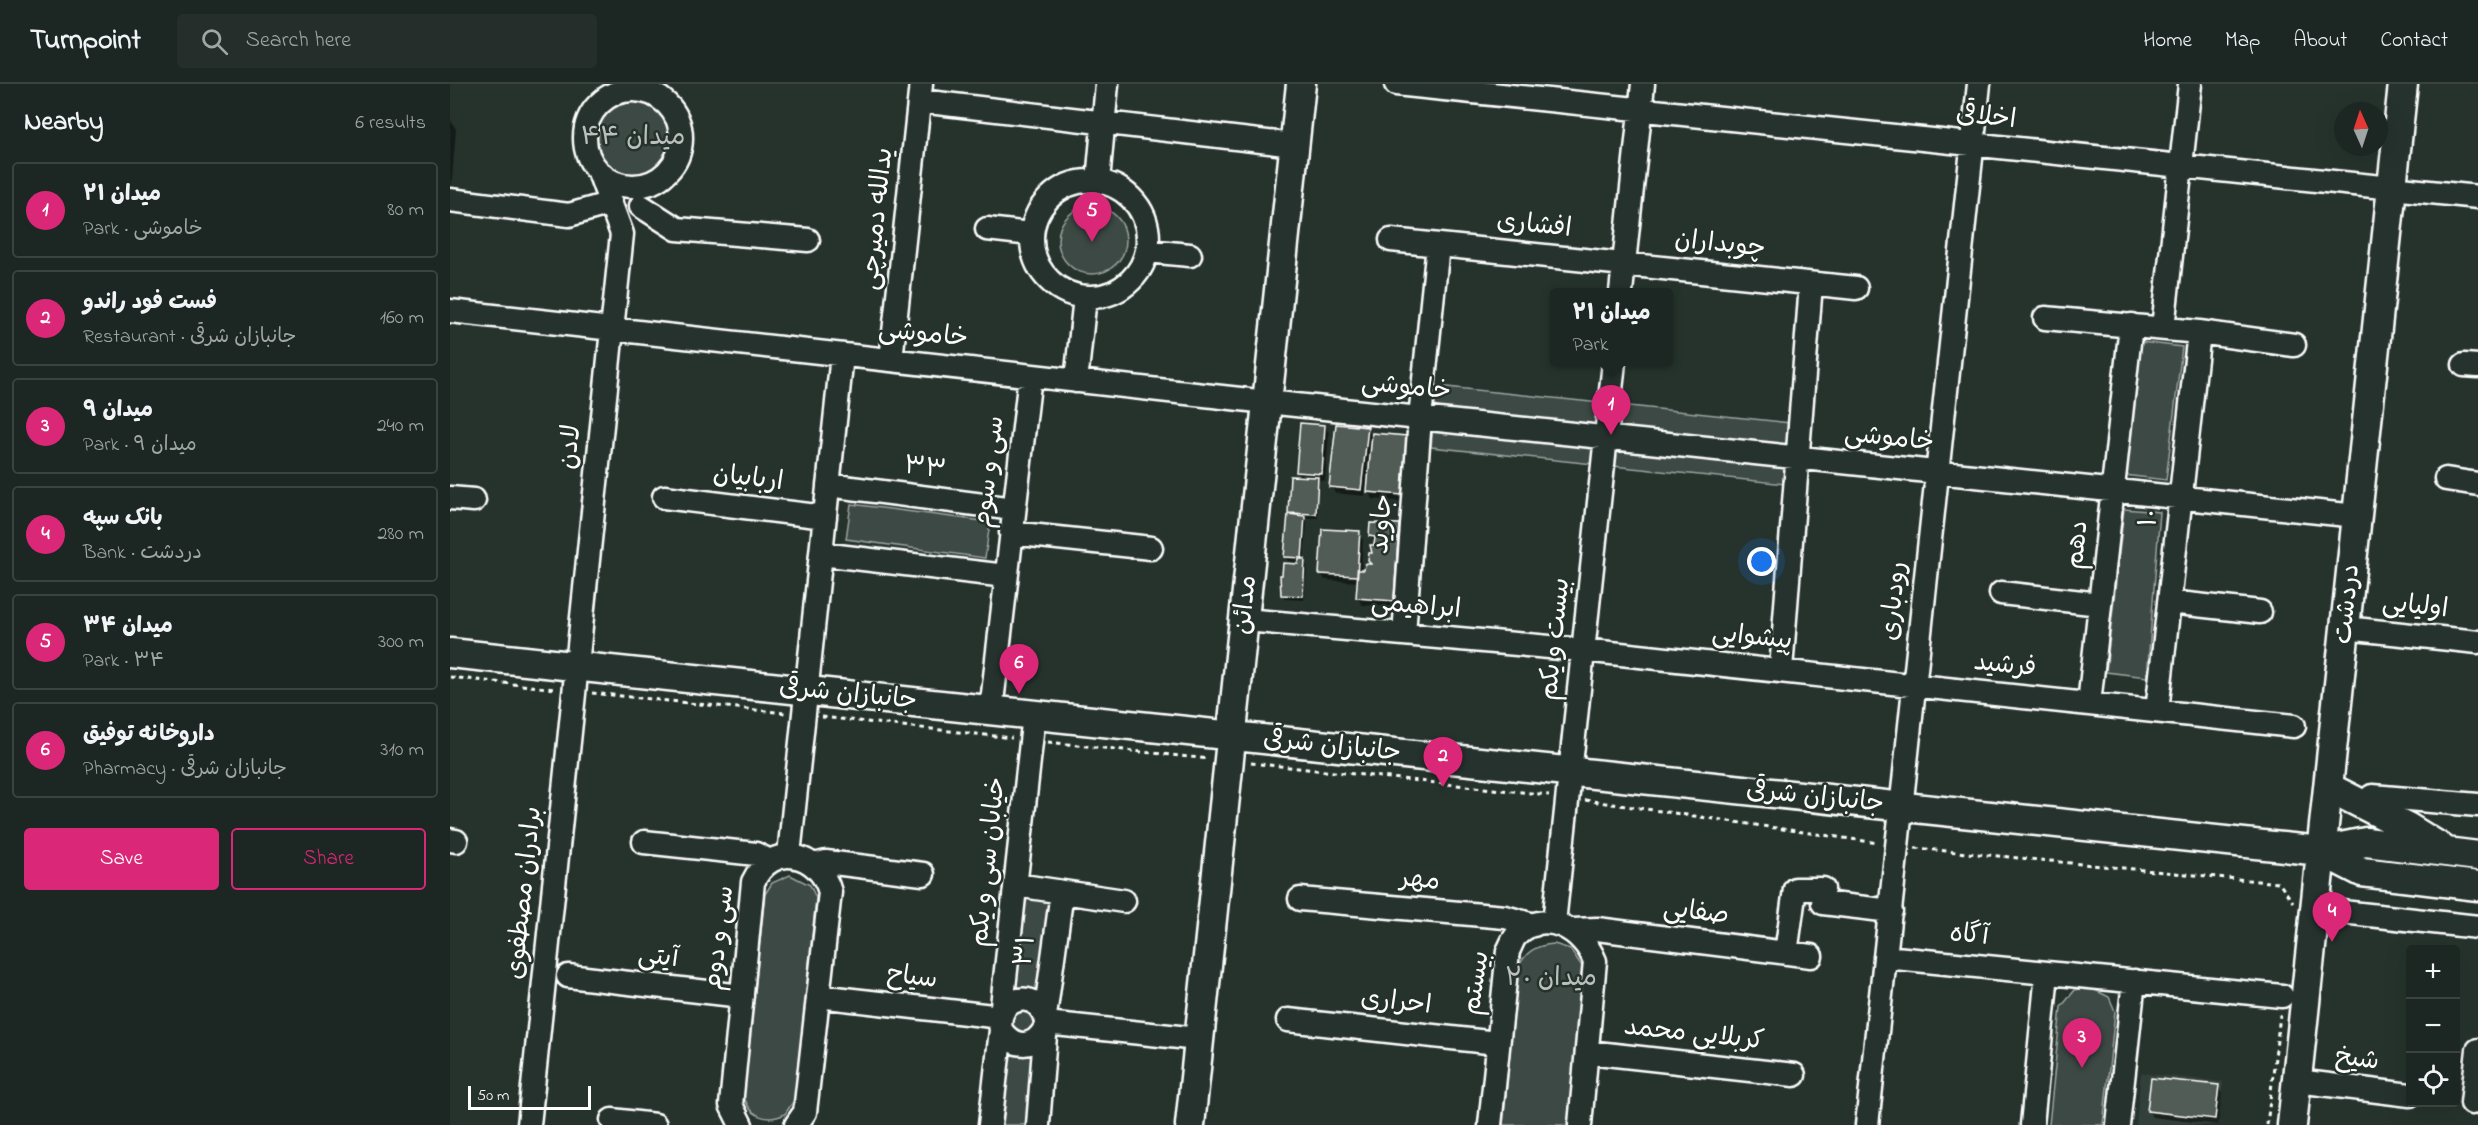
<!DOCTYPE html>
<meta charset="utf-8">
<style>
:root{--surface:#1c2622;--page:#252e2a;--text:#f1f3f6;--muted:#a0a5a5;--line:#3a4340;--accent:#db2777}
body{margin:0;font-family:"Indie Flower","Playpen Sans Arabic",sans-serif;background:var(--page);color:var(--text)}
.controls{position:absolute;right:18px;bottom:18px;display:grid;overflow:hidden;border-radius:6px;box-shadow:0 6px 24px #0002}
.controls button{width:54px;height:54px;display:grid;place-items:center;padding:0;border:0;border-bottom:2px solid var(--line);background:var(--surface);color:var(--text);font:30px sans-serif}
.compass{position:absolute;left:1884px;top:18px;width:54px;height:54px;border-radius:50%;background:var(--surface);box-shadow:0 6px 24px #0002;rotate:357deg}
.scale{position:absolute;left:18px;bottom:15px;width:123px;box-sizing:border-box;padding-left:6px;border:3px solid #fff;border-top:0;font-size:16px;line-height:21px;white-space:nowrap;color:#fff;-webkit-text-stroke:4px #26332d;paint-order:stroke}
.you{position:absolute;left:1312px;top:478px;width:21px;height:21px;margin:-15px;border:4px solid #fff;border-radius:50%;background:#1a73e8;box-shadow:0 0 0 9px #1a73e833}
.badge{display:grid;place-items:center;width:39px;height:39px;border-radius:50%;background:var(--accent);color:#fff;font-size:20px;font-weight:700}
.pin{position:absolute;translate:-50% -50px;filter:drop-shadow(0 2px 3px #0008)}
.pin::after{content:'';position:absolute;top:32px;width:21px;height:18px;background:inherit;clip-path:polygon(0 0,100% 0,50% 100%)}
.popup{position:absolute;left:1100px;top:204px;width:123px;height:78px;box-sizing:border-box;display:grid;place-content:center;border-radius:6px;background:var(--surface);filter:drop-shadow(0 2px 4px #0005);font-size:20px;white-space:nowrap;color:var(--muted)}
.popup b{font-size:22px;color:var(--text)}
.popup::after{content:'';position:absolute;left:50%;top:100%;margin-left:-12px;border:12px solid transparent;border-top-color:var(--surface)}
.list{margin:0;padding:0;list-style:none}
h2{display:flex;justify-content:space-between;align-items:center;height:78px;margin:0;padding:0 24px;font-size:26px}
h2 small{font-size:20px;font-weight:400;color:var(--muted)}
.list li{display:grid;grid-template-columns:39px 1fr auto;gap:18px;align-items:center;box-sizing:border-box;height:96px;margin:0 12px 12px;padding:0 12px;border:2px solid var(--line);border-radius:6px}
.list b{display:block;font-size:22px;white-space:nowrap}
.list p{margin:0;font-size:20px;white-space:nowrap;color:var(--muted)}
.list em{font-size:20px;font-style:normal;color:var(--muted)}
.actions{display:flex;gap:12px;padding:18px 24px}
.actions a{flex:1;padding:14px 0;border:2px solid var(--accent);border-radius:6px;text-align:center;font-size:21px;color:var(--accent)}
.actions .main{background:var(--accent);color:#fff}
.icon{flex:none;width:33px;height:33px;fill:none;stroke:currentColor;stroke-width:2;stroke-linecap:round;stroke-linejoin:round}
.map{position:relative;flex:none;width:2028px;height:1041px;overflow:hidden}
header{display:flex;align-items:center;gap:36px;box-sizing:border-box;height:84px;padding:0 30px;background:var(--surface);border-bottom:2px solid var(--line)}
header strong{font-size:28px}
nav{display:flex;gap:33px;margin-inline-start:auto;font-size:21px}
.search{width:420px;height:54px;background:var(--page);display:flex;align-items:center;gap:15px;box-sizing:border-box;padding:0 21px;border-radius:6px;color:var(--muted);font-size:22px}
main{display:flex}
aside{flex:1;background:var(--surface)}
.map>svg:first-child{display:block}
.built{fill:#333f3a}
.green{fill:#3e4944;stroke:#9ea4a2;stroke-width:1.5}
.shadow{fill:#0007}
.building{fill:#515c57;stroke:#fff;stroke-width:1.5}
.lines{fill:none;stroke-linecap:round;stroke-linejoin:round}
.minor-casing{stroke:#fff;stroke-width:27}
.major-casing{stroke:#fff;stroke-width:33}
.path{stroke:#fff;stroke-width:3;stroke-dasharray:4.5 4.5;stroke-linecap:butt}
.minor{stroke:#26332d;stroke-width:22}
.major{stroke:#26332d;stroke-width:28}
.labels{text-anchor:middle;dominant-baseline:central;stroke-width:5;stroke-linejoin:round;paint-order:stroke}
.street-label{font-size:26px;fill:#fff;stroke:#26332d}
.park-label{font-size:26px;fill:#bbbfbe;stroke:#26332d}
</style>
<header>
<strong>Turnpoint</strong>
<div class="search"><svg class="icon" aria-label="search" viewBox="0 0 24 24"><circle cx="10" cy="10" r="6"/><path d="M15 15l6 6"/></svg>Search here</div>
<nav><a>Home</a><a>Map</a><a>About</a><a>Contact</a></nav>
</header>
<main>
<aside>
<h2>Nearby<small>6 results</small></h2>
<ul class="list">
<li><span class="badge">1</span><div><b>میدان ۲۱</b><p>Park · خاموشی</p></div><em>80 m</em></li>
<li><span class="badge">2</span><div><b>فست فود راندو</b><p>Restaurant · جانبازان شرقی</p></div><em>160 m</em></li>
<li><span class="badge">3</span><div><b>میدان ۹</b><p>Park · میدان ۹</p></div><em>240 m</em></li>
<li><span class="badge">4</span><div><b>بانک سپه</b><p>Bank · دردشت</p></div><em>280 m</em></li>
<li><span class="badge">5</span><div><b>میدان ۳۴</b><p>Park · ۳۴</p></div><em>300 m</em></li>
<li><span class="badge">6</span><div><b>داروخانه توفیق</b><p>Pharmacy · جانبازان شرقی</p></div><em>310 m</em></li>
</ul>
<div class="actions"><a class="main">Save</a><a>Share</a></div>
</aside>
<div class="map">
<svg width="2028" height="1041" viewBox="0 0 2028 1041">
<rect width="100%" height="100%" fill="#26332d"/>
<filter id="ink" filterUnits="userSpaceOnUse"><feTurbulence type="fractalNoise" baseFrequency=".0167" numOctaves="2"/><feDisplacementMap in="SourceGraphic" scale="12" xChannelSelector="R" yChannelSelector="G"/><feConvolveMatrix kernelMatrix="1 2 1 2 8 2 1 2 1" color-interpolation-filters="sRGB"/></filter>
<g filter="url(#ink)">
<path class="built" d="M1691,989l82,9 -5,43h-82z"/>
<path class="green" d="M145 54a38 38 0 1 1 76 0a38 38 0 1 1-76 0Z
M608 156a34 34 0 1 1 68 0a34 34 0 1 1-68 0Z
M1691,258l41,5 -16,133 -42,-5z
M987,302l354,37 -6,61 -354,-37z
M401,420l139,18 -5,36 -139,-19z
M1674,425l36,3 -13,165 -41,-5z
M340,791l20,10 6,13 -1,9 -20,192 -10,15c-19,9 -36,2 -41,-18l21,-202 7,-11z
M569,807l38,4 -24,230h-39z
M1104,860l16,5 14,20 -15,156h-66l15,-157c7,-16 18,-23 36,-24z
M1639,903l20,10 6,14 -12,114h-54l12,-118 14,-17z"/>
<path class="shadow" d="M0,35l6,10 -5,64h-1z
M851,341l24,1 4,7 -4,48 -7,-1v38h-13l2,3 -3,40 3,4 -3,35 -19,-1 -3,-5 18,-28v-4l-12,-1 -2,-4 5,-41 -2,-3 12,-35 -3,-6z
M917,345l6,11h-3l-5,56 -30,-3 -4,-7z
M956,353l5,7 -5,58 -33,-3 -4,-7z
M948,442l4,7 -5,74 -35,-2 -4,-7 1,-16 -34,-2 -4,-7 38,-40 4,7 -2,32h4l7,-6 2,-11 1,-11 -4,-8z
M1768,1003l4,7 -4,31 -66,-8 -4,-7z"/>
<path class="building" d="M850,339l25,2 -3,49 -26,-2z
M886,340l32,3 -7,63 -32,-3z
M922,349l35,3 -5,59 -35,-3z
M840,392l28,1 -2,37 -28,-1z
M838,430l17,2 -3,42 -18,-1z
M920,439l29,1 -5,77 -38,-3 2,-28h6l1,-6h6l-3,-3 1,-8h3l-2,-8h4l1,-8 -6,-1z
M872,445l38,2 -3,45 -38,-2z
M849,475h6l-2,37 -22,-1 -1,-20h2l1,-12 15,1z
M1701,994l68,7 -4,34 -68,-8z"/>
<g class="lines">
<g class="minor-casing">
<path id="minor" d="M946,0l1082,113
M135 54a48 48 0 1 1 96 0a48 48 0 1 1-96 0Z
M470,17l374,44
M582 155a58 58 0 1 1 116 0a58 58 0 1 1-116 0Z
M648,97l9,-97
M0,116l119,15 42,-12
M191,122l36,23 131,11
M537,145l44,5
M941,156l465,48
M697,167l43,4
M1171,208l22,-208
M0,227l817,91 1090,114
M1595,234l154,14 95,13
M1713,244l27,-244
M441,276l30,-276
M2014,281l14,1
M626,297l9,-84
M1996,395l32,5
M378,401l186,24
M214,413l161,20
M0,414l24,2
M561,449l140,15
M371,470l185,22
M1551,509l99,11
M1719,518l91,10
M795,536l338,30 711,76
M1895,544l133,14
M954,550l16,-216 18,-173
M1331,586l30,-386
M1639,620l42,-379
M541,627l39,-335
M1707,627l42,-379
M1922,712l106,9
M0,756l6,1
M194,758l112,12 14,7
M339,771l53,-500
M364,781l12,-3 97,12
M566,801l108,16
M850,815l205,18 29,8
M1373,819l68,8
M1865,825l163,18
M1104,839l60,-561
M1123,846l24,-1 214,27
M1336,869l9,-64h28
M1435,873l397,39
M118,892l174,20
M368,912l183,21
M551,931l33,-300
M595,932l17,-124
M838,936l209,23
M596,939l152,16
M1138,968l206,23
M1847,997l113,14
M2022,1019l6,-53
M162,1036l43,5
M79,1041l93,-891 -23,-62
M291,1041l-10,-20 22,-223c19,-41 66,-30 77,10l-25,220 -9,13
M540,1041l11,-95
M588,1041l8,-102c-5,-37 -52,-27 -45,7 12,18 32,19 43,0
M1040,1041l18,-174c3,-5 5,-13 9,-16 28,-28 66,-5 78,26l-15,164
M1417,1041l112,-1041
M1582,1041l15,-152
M1668,1041l16,-144"/>
</g>
<g class="major-casing">
<path id="major" d="M0,569l1871,198 45,-9 112,14
M1878,703l79,40 34,21
M1871,767l41,21 116,14
M740,1041l111,-1041
M1842,1041l111,-1041"/>
</g>
<path class="path" d="M0,593l106,12
M142,609l193,20
M372,633l190,21
M598,658l161,17
M801,679l298,32
M1135,716l293,43
M1465,764l364,35 14,19
M1817,1041l13,-110"/>
<use href="#minor" class="minor"/>
<use href="#major" class="major"/>
</g>
</g>
<g class="labels">
<g class="street-label">
<text transform="translate(1536 34) rotate(6)">اخلاقی</text>
<text transform="translate(428 135) rotate(-84)">یدالله دمیرچی</text>
<text transform="translate(1084 142) rotate(6)">افشاری</text>
<text transform="translate(1270 161) rotate(6)">چوبداران</text>
<text transform="translate(473 251) rotate(6)">خاموشی</text>
<text transform="translate(956 304) rotate(6)">خاموشی</text>
<text transform="translate(1439 355) rotate(6)">خاموشی</text>
<text transform="translate(121 363) rotate(-84)">لادن</text>
<text transform="translate(475 385) rotate(7)">۳۳</text>
<text transform="translate(540 388) rotate(-83)">سی و سوم</text>
<text transform="translate(298 395) rotate(7)">اربابیان</text>
<text transform="translate(1700 434) rotate(-84)">۱۰</text>
<text transform="translate(933 440) rotate(-86)">جاوید</text>
<text transform="translate(1628 461) rotate(-84)">دهم</text>
<text transform="translate(1445 517) rotate(-84)">رودباری</text>
<text transform="translate(1898 520) rotate(-84)">دردشت</text>
<text transform="translate(796 521) rotate(-84)">مدائن</text>
<text transform="translate(966 523) rotate(5)">ابراهیمی</text>
<text transform="translate(1965 523) rotate(6)">اولیایی</text>
<text transform="translate(1302 554) rotate(6)">پیشوایی</text>
<text transform="translate(1106 555) rotate(-84)">بیست و یکم</text>
<text transform="translate(1555 582) rotate(6)">فرشید</text>
<text transform="translate(398 611) rotate(6)">جانبازان شرقی</text>
<text transform="translate(882 663) rotate(6)">جانبازان شرقی</text>
<text transform="translate(1365 714) rotate(6)">جانبازان شرقی</text>
<text transform="translate(539 778) rotate(-84)">خیابان سی و یکم</text>
<text transform="translate(970 797) rotate(5)">مهر</text>
<text transform="translate(75 809) rotate(-84)">برادران مصطفوی</text>
<text transform="translate(1246 829) rotate(7)">صفایی</text>
<text transform="translate(1519 852) rotate(6)">آگاه</text>
<text transform="translate(270 854) rotate(-83)">سی و دوم</text>
<text transform="translate(576 867) rotate(-83)">۳۱</text>
<text transform="translate(208 874) rotate(6)">آیتی</text>
<text transform="translate(462 894) rotate(7)">سیاح</text>
<text transform="translate(1027 899) rotate(-81)">بیستم</text>
<text transform="translate(946 919) rotate(6)">احراری</text>
<text transform="translate(1244 951) rotate(6)">کربلایی محمد</text>
<text transform="translate(1907 976) rotate(7)">شیخ</text>
</g>
<g class="park-label">
<text x="183" y="54">میدان ۴۴</text>
<text x="1101" y="895">میدان ۲۰</text>
</g>
</g>
</svg>
<div class="controls">
<button>+</button>
<button>−</button>
<button><svg class="icon" aria-label="locate" viewBox="0 0 24 24"><circle cx="12" cy="12" r="6"/><path d="M12 2v4M12 18v4M2 12h4M18 12h4"/></svg></button>
</div>
<svg class="compass" viewBox="-18 -18 36 36"><path d="M0-13l5 13h-10z" fill="#e53935"/><path d="M0 13l5-13h-10z" fill="#a0a5a5"/></svg>
<div class="scale">50 m</div>
<div class="you"></div>
<div class="pin badge" style="left:1161px;top:351px">1</div>
<div class="popup"><b>میدان ۲۱</b>Park</div>
<div class="pin badge" style="left:993px;top:703px">2</div>
<div class="pin badge" style="left:1632px;top:984px">3</div>
<div class="pin badge" style="left:1882px;top:858px">4</div>
<div class="pin badge" style="left:642px;top:158px">5</div>
<div class="pin badge" style="left:569px;top:610px">6</div>
</div>
</main>
